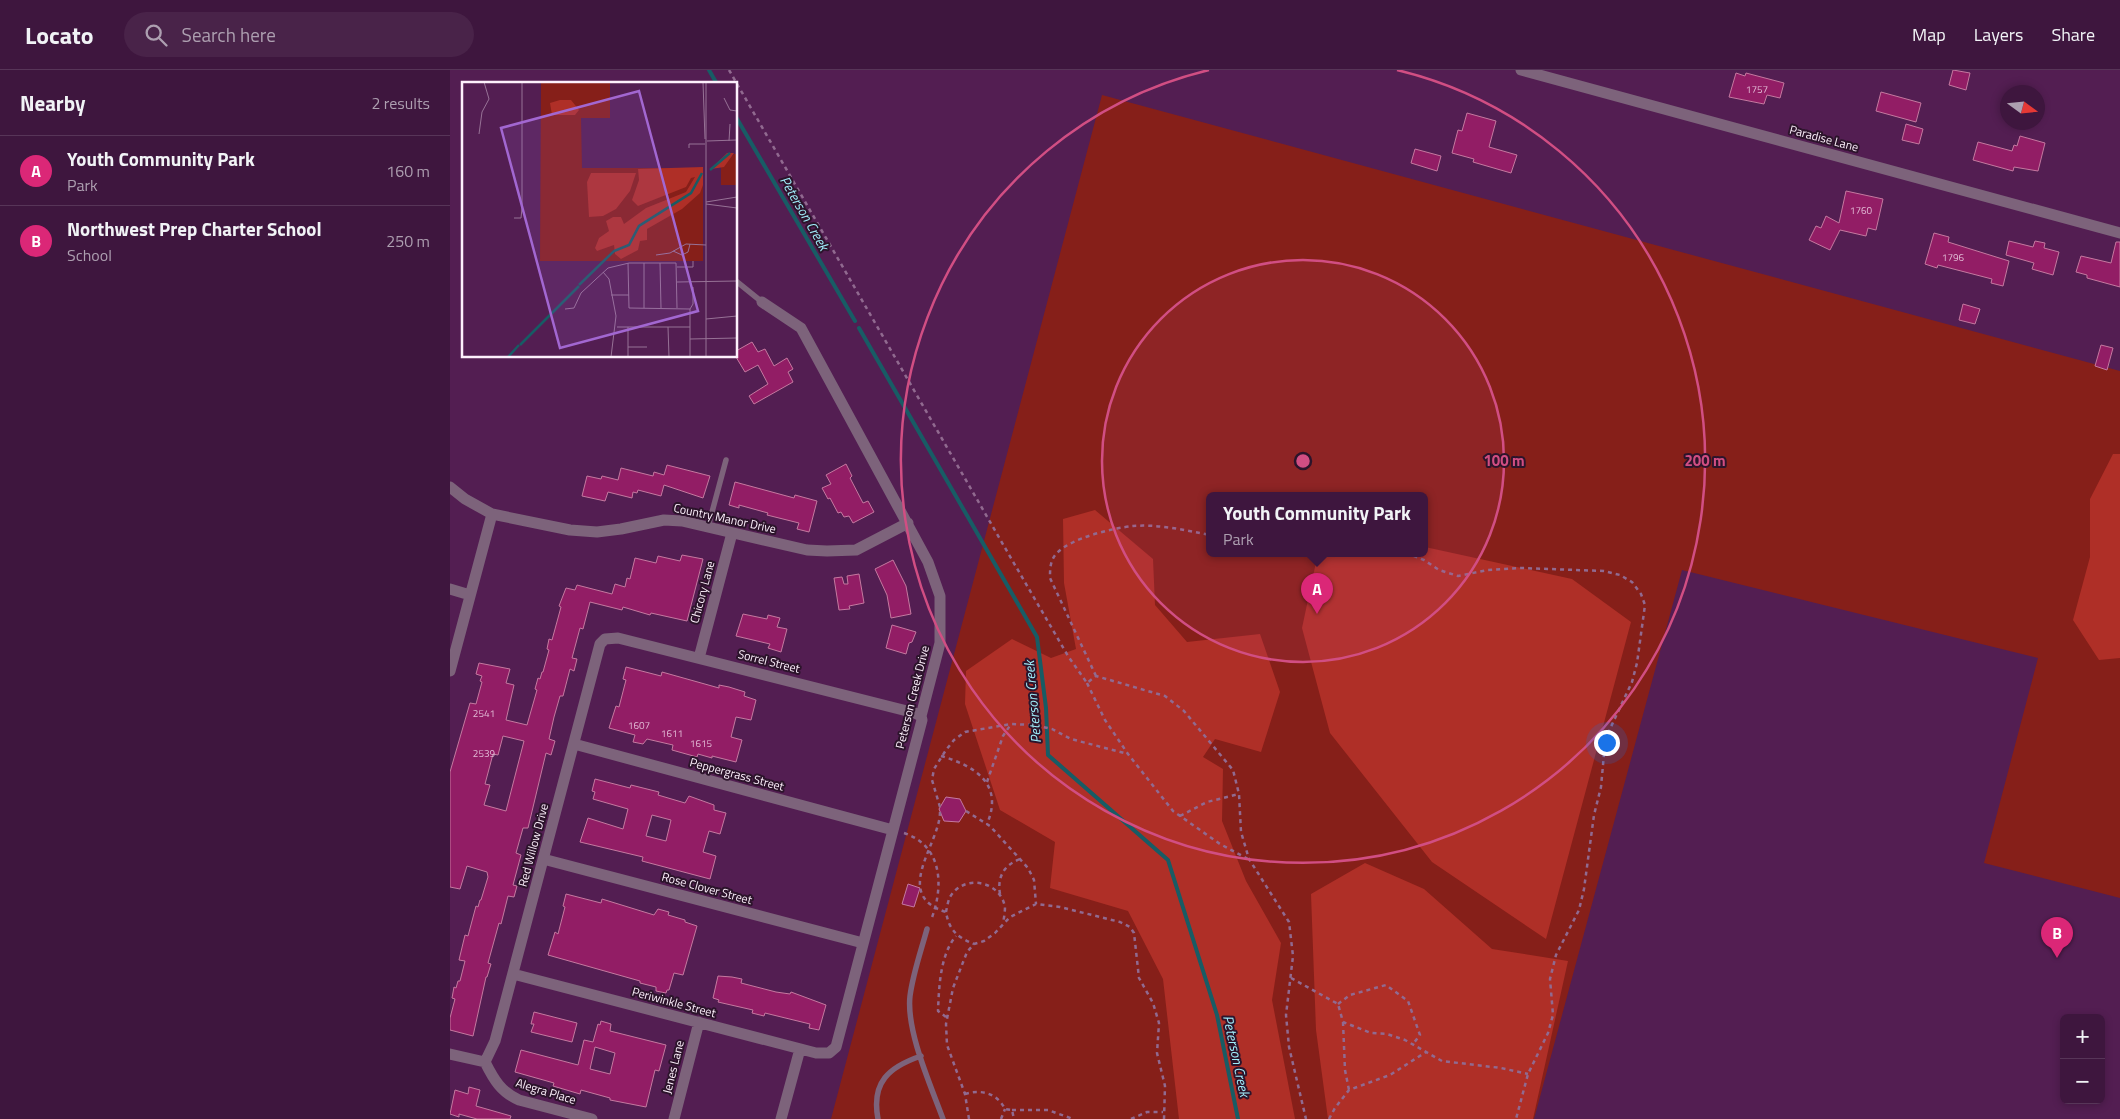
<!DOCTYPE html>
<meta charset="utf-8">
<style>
:root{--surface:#3e163e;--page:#492349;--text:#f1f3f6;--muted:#ad9fb0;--line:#573558;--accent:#db2777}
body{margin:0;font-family:"Titillium Web",sans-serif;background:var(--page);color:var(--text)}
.controls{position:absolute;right:15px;bottom:15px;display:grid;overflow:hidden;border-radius:8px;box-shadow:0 2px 8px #0003}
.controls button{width:45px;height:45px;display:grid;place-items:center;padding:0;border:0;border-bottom:1px solid var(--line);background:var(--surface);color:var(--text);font:25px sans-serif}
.compass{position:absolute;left:1550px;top:15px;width:45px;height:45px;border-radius:50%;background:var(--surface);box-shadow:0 2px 8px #0003;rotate:105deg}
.you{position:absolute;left:1156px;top:672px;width:18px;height:18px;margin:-12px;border:4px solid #fff;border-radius:50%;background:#1a73e8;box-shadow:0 0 0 8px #1a73e833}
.badge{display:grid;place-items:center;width:32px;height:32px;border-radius:50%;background:var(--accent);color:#fff;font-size:16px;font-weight:700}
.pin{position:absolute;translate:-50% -41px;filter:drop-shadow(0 1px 2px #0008)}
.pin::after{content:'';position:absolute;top:26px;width:18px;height:15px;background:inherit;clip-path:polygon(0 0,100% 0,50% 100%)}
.popup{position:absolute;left:756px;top:422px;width:222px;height:65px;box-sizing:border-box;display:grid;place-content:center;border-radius:8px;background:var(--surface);filter:drop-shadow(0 1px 4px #0005);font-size:16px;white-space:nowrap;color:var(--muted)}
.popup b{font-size:19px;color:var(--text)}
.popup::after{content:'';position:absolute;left:50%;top:100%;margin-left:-10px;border:10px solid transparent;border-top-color:var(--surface)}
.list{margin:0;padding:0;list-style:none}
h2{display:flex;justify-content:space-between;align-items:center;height:65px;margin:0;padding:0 20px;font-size:21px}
h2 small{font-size:16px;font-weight:400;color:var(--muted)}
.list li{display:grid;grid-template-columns:32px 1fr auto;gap:15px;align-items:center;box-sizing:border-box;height:70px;padding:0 20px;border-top:1px solid var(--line)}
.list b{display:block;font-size:19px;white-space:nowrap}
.list p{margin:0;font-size:16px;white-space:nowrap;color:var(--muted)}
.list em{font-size:16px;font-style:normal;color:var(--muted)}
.icon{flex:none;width:28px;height:28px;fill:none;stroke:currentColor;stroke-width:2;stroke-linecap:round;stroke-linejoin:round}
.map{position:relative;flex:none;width:1670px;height:1049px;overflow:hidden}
header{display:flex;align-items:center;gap:30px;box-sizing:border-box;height:70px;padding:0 25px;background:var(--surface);border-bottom:1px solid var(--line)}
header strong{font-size:24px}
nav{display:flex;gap:28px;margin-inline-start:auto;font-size:18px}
.search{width:350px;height:45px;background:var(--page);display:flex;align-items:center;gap:12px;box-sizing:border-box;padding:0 18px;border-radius:28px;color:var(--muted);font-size:19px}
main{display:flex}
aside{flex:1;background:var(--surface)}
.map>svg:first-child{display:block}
.green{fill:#861f19;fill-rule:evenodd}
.forest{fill:#af2f27}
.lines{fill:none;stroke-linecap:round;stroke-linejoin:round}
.stream{stroke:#185c65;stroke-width:4}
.building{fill:#921d65;stroke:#c579a0;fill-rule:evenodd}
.path{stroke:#916a90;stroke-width:2.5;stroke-dasharray:4 4;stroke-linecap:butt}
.lane{stroke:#7d637b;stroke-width:5.5}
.street{stroke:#7d637b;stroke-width:11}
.ring{fill:none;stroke:#d14e83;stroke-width:2.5}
.labels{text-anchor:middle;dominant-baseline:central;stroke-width:4;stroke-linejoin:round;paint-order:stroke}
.number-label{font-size:10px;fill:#e2bbd6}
.street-label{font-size:12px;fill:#fdf0fc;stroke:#2c142b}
.water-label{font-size:14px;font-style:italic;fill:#a0eefb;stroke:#2c142b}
.inset-river{fill:none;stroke:#185c65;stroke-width:2.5}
.inset-road{fill:none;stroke:#977296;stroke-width:1}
.view{fill:#a267d1;fill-opacity:0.15;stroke:#a267d1;stroke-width:2.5}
.inset-edge{fill:none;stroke:#fdf0fc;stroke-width:2.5}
.centre{fill:#d14e83;stroke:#2c142b;stroke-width:2.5}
.ring-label{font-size:15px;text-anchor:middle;font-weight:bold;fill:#d14e83;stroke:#2c142b;stroke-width:4;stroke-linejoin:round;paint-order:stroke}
</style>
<header>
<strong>Locato</strong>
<div class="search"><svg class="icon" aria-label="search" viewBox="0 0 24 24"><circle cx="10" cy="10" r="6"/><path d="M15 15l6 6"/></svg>Search here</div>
<nav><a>Map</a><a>Layers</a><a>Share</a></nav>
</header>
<main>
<aside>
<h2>Nearby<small>2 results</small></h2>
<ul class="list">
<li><span class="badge">A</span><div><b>Youth Community Park</b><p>Park</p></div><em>160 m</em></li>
<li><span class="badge">B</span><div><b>Northwest Prep Charter School</b><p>School</p></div><em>250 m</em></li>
</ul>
</aside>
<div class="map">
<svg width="1670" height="1049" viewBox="0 0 1670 1049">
<rect width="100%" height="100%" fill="#531e52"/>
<path class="green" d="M652,25l1018,276v527l-136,-35 54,-205 -356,-88 -148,549h-703zM760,425h214v58h-214z"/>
<path class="forest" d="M1663,384h7v204l-21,2 -26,-40 17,-63v-58z
M645,440l58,49 2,46 32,37 73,-8 20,58 -19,60 -46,-13 -12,18 20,12 -1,52 24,60 35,62 -9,57 23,119h-116l-16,-140 -35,-68 -78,-23 5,-46 -55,-32 -35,-106 1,-33 46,-32 39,19 25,-9 -12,-66 -1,-64z
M975,477l147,32 59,43 -85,317 -114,-77 -102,-129 -28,-105 16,-75h106z
M915,793l59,26 68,60 76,12 -35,158h-205l-12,-89 -5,-136z"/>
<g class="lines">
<path class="stream" d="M259,0l8,14
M286,47l119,204
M409,258l178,309 9,71 2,47 120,105 49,155 21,104"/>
</g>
<path class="building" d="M1503,0l17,3 -4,17 -17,-5z
M1286,3l9,3 1,-3 38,10 -4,15 -13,-3 -3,9 -35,-7z
M1431,22l40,11 -5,19 -40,-11z
M1017,43l29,8 -7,26 28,8 -6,18 -38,-11 1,-3 -22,-6 6,-23 4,1z
M1456,54l17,5 -4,15 -17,-4z
M1570,66l25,7 -7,28 -24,-4 -1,4 -40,-11 5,-18 34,9 2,-6 3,1z
M965,79l26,7 -4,15 -26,-8z
M1396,121l37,8 -7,31 -8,-2 -2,8 -26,-6 -10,20 -21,-10 7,-14 5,2 5,-12 13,7z
M1484,163l15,4 -1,5 61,19 -6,25 -12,-3 1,-4 -54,-14 -1,3 -12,-4z
M1559,171l24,6 2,-6 10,2 -1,5 15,4 -6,23 -21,-6 2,-6 -28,-8z
M1666,172h4v45l-33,-9v-3l-11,-3 5,-16 30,7z
M1513,234l17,5 -5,15 -16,-4z
M302,272l6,10 7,-3 9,17 13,-8 6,11 -5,3 5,10 -39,22 -5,-8 19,-12 -10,-19 -13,7 -9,-15v-6z
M1651,275l12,3 -6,22 -12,-4z
M396,394l6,12 -2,2 13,25 5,-2 6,11 -21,11 -4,-7 -5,1 -3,-5 -3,1 -8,-15 -2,1 -6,-11 9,-4 -5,-9z
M217,395l43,11 -7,22 -39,-13 -3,11 -23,-6 -1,3 -4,-1 -1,6 -24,-6 -3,9 -23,-5 5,-20 14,3 1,-3 16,4 3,-12 32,8 1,-4 10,3z
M285,412l59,16 1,-3 22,6 -8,31 -12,-3 2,-6 -32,-8 1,-2 -29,-8v3l-10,-3z
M232,485l21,4 -16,62 -36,-8 -1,2 -27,-8 -1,3 -32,-8 -7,27 -3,-1 -8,30 5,1 -3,12 -4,-2 -7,27h-3l-6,21 -5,22 6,2 -4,14 -5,-2 -18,75h-5l-7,25 5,2 -8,30 4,1 -3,11 -6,-1 -7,28 -2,-1 -11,40 3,1 -4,13h-1l-13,59 -23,-6v-12l5,-19 -3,-1 2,-11 2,1 2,-7h2l5,-20 -6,-1 6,-25 3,1 8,-30 2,1 2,-7h1l7,-23 -1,-5 -20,-6 -7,23 -10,-2v-115l20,-69 6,1 6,-22 -2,-1 2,-5 -6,-2 3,-11 31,6 -4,14 8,2 -8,35 21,5 10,-35 -2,-1 3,-11 2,1 2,-7h1l6,-22 -2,-1 2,-10 3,1 9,-33 -2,-1 7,-18 9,2 2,-5 35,9 3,-10 10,3 2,-9 3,1 5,-21 21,5 2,-7 22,5zM53,666l21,5 -18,70 -22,-6 6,-20 -5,-1 8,-30 5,1z
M443,490l13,26 5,28 -20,4 -4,-23 -12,-26z
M409,504l5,29 -15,3 1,3 -11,1 -5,-32 8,-1 2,7h4l-1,-8z
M293,544l24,5 1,-4 12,3 -3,9 10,2 -6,23 -13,-4 2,-4 -34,-8z
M442,555l24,7 -4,10 -3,1 -3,11 -20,-6z
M176,597l35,9 1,-4 57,16v-3l10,2 16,5 -1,4 12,4 -5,20 -15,-3 -5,20 11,3 -6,22 -24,-6v2l-14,-4 -1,3 -25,-7 1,-5 -26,-6 -4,5 -10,-2 2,-7 -26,-7 7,-22 3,1 7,-27 -3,-1z
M145,709l35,9 1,-3 28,7 -1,3 27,8 4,-7 25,9v5l12,3 -6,21 -11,-3 -6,21 13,4 -6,23 -68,-18 1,-4 -63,-15 8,-24 35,11 5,-20 -35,-10 2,-7 -3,-1zM202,745l19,5 -5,21 -20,-5z
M496,727l14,2 6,12 -7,11 -15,-1 -5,-12z
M458,814l12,4 -6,19 -12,-3z
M116,824l35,9 1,-4 52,16 4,-6 11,3 -1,3 17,5v2l12,4 -14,49 -9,-2 -5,17h-2l-1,3 -10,-2v-4l-16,-4v-2l-92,-26 7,-23 3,2 7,-27 -2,-1z
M268,906l14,1 10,2 -1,4 35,9 14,2 1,-2 35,13 -7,25 -10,-2 1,-4 -45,-11 -1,3 -12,-3 1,-3 -35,-8 1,-2 -6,-2z
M84,942l43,11 -5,19 -41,-10 3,-8h-3z
M151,951l10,3 -1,7 56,14 -7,26 -4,-1 -9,37 -36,-7v-2l-29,-8 -1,4 -27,-8 1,-3 -39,-11 6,-22 57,15 6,-25 9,2 5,-18 2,1zM145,977l20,6 -5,21 -20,-5z
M19,1017l11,3 -4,16 35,10 -1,3h-33l-18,-5v3l-9,-3 5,-24 13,4z"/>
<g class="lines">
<path class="path" d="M279,0l279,483 60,103 19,27 9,-7 69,20 19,15 49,59 6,24 2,38 8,27 40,63 4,34 -7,59 3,32 17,72
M819,483h12
M956,483l18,7 15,10 19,6 30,-6 33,-2 83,3 16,4 12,7 9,12 4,11 -8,58 -5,19 -23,49 -5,23 -3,33 -7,28 -10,74 -5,21 -23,45 -6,24 3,36 -5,18 -20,41 -12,45
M646,606l-46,-98c0,-9 0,-18 7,-25 14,-15 56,-25 76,-27 25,-2 52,4 77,9
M637,613l18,37 23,34 45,57 47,33 28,15
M491,686c34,10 63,28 46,68
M537,712l16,-46 8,-12
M490,737l-8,-27 2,-11 12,-19 8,-10 11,-8 46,-8 23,1 18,4 19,10 57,15
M516,741l24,15 38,42 6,12 2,24
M490,742c0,32 -49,83 6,100 3,18 11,25 28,32
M730,746l27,-14 32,-8
M454,763c39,13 40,54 27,87
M550,824c-3,-17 4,-29 20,-35
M496,842c1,-5 2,-11 4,-15 13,-23 50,-17 55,10 0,5 -1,11 -2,16
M841,908l47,26 5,18 28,11 16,1 18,6 37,21 59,7 27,6
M888,934l12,-9 36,-10 22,16 12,34 -7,9
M496,947l-8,-6c1,-24 2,-56 18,-75
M893,952l2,48 4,20
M515,1024c16,-5 32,-1 40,15l7,1 2,9
M562,1040h36l25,9
M519,1049l-4,-25 -18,-49 -1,-21 7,-36 14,-36 7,-8 10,-3 11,-8 15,-16 26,-13 24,3 60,15 10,5 4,6 5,45 14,25 6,20 -2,30 8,33 -1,33
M551,1049l4,-10
M681,1049l16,-7h16
M879,1049l6,-11 14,-18 41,-15 36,-23"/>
<path class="lane" d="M286,211l26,21
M258,457l18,-67
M477,859c-6,22 -14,44 -17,67 -4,35 21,90 33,123
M428,1049c-7,-37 11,-52 43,-63"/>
<path class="street" d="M1071,0l599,163
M0,417l15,12 27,15 78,16 27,2 24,-3 43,-9 18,1 125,29 20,1 29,-1 52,-27
M0,519l20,6
M249,588l33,-125
M0,601l42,-157
M124,674l319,86
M93,789l320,84
M63,904l303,79h13l7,-6 86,-327 -1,-4 19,-73v-47l-12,-34 -127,-234 -39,-26
M0,984l35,8c9,18 16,30 34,38l73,19
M35,992l10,-21 105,-397 5,-5 13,-1 297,75 6,3
M224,1049l25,-97
M331,1049l19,-70"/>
</g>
<circle cx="853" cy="391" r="201" fill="#d14e83" fill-opacity=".12"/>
<g class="ring">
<circle cx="853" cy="391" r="201"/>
<path d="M947 0A402 402 0 1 1 759 0"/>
</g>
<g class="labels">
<g class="number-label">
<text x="1307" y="19">1757</text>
<text x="1411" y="140">1760</text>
<text x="1503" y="187">1796</text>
<text x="34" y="643">2541</text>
<text x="189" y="655">1607</text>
<text x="222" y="663">1611</text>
<text x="251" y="673">1615</text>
<text x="34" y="683">2539</text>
</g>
<g class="street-label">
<text transform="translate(1374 68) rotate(15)">Paradise Lane</text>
<text transform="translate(275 448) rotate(12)">Country Manor Drive</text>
<text transform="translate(252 522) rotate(-75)">Chicory Lane</text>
<text transform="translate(319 591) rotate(14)">Sorrel Street</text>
<text transform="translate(462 627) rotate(-76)">Peterson Creek Drive</text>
<text transform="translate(287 704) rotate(15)">Peppergrass Street</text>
<text transform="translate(83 775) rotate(-75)">Red Willow Drive</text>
<text transform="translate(257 818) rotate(15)">Rose Clover Street</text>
<text transform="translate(224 932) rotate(15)">Periwinkle Street</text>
<text transform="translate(223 997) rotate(-76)">Jenes Lane</text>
<text transform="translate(96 1021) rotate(17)">Alegra Place</text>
</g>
<g class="water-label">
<text transform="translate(355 143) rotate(60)">Peterson Creek</text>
<text transform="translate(582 632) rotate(-95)">Peterson Creek</text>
<text transform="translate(787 986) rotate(78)">Peterson Creek</text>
</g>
</g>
<g transform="translate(12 12)">
<rect width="275" height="275" fill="#531e52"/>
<path d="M79,0h69v36h-29l1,50h121v93h-163zM272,72h3v31h-16v-18z" fill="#861f19"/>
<path d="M98,18h11l8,10 -4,5h-23l-2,-12zM265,71h7l-10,14 -13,2zM241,85v18l-3,8 -18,16 -35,20v11l-7,1 -2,9 -17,9 -6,-5 -1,-9 -17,6 -2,-3 4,-10 10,-7 -3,-10 7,-4h8l3,7 22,-16 40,-16 9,-15 -4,1 -5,9 -48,19 -6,-6 7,-20 -1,-11zM129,91h45l-6,18 -14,18 -13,7 -14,1 -2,-35z" fill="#af2f27"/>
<path class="inset-river" d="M248,88l20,-17M117,203l35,-34 15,-6 10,-19 52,-33 11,-20M58,263l59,-59M46,275l11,-12"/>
<path class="inset-road" d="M241,0l2,57M262,16l6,12 7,1M17,52l3,-22 7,-13 -5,-17M245,59l30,-1M267,59l1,-17M227,66v-4h16M244,120l31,-5M244,122l31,4M52,136h7l1,-10v-126M211,169l9,4 6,-3 2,-8M194,173l14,-2 16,-9 20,1M166,181l1,45 61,1M182,181v45M198,181l1,45M215,185h16v-6M141,190l6,7 7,37 -5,41M215,200l60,-1M149,213h18M103,227l9,-1 7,-15 27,-25 21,-5h47l1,45M244,237l31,-3M155,245h73M206,245l1,30M228,257l47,-1M166,265h19M166,275v-30M228,275v-48l3,-5v-17M244,275v-275"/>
<path class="view" d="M177,9l59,220 -138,37 -59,-220z"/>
<rect width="275" height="275" class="inset-edge"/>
</g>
<circle cx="853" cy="391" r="8" class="centre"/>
<g class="ring-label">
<text x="1054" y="396">100 m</text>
<text x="1255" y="396">200 m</text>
</g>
</svg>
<div class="controls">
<button>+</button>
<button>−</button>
</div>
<svg class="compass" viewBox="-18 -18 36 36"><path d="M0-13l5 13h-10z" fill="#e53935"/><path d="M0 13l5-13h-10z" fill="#ad9fb0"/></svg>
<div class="you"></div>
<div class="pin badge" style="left:867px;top:544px">A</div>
<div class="popup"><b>Youth Community Park</b>Park</div>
<div class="pin badge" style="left:1607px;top:888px">B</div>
</div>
</main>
